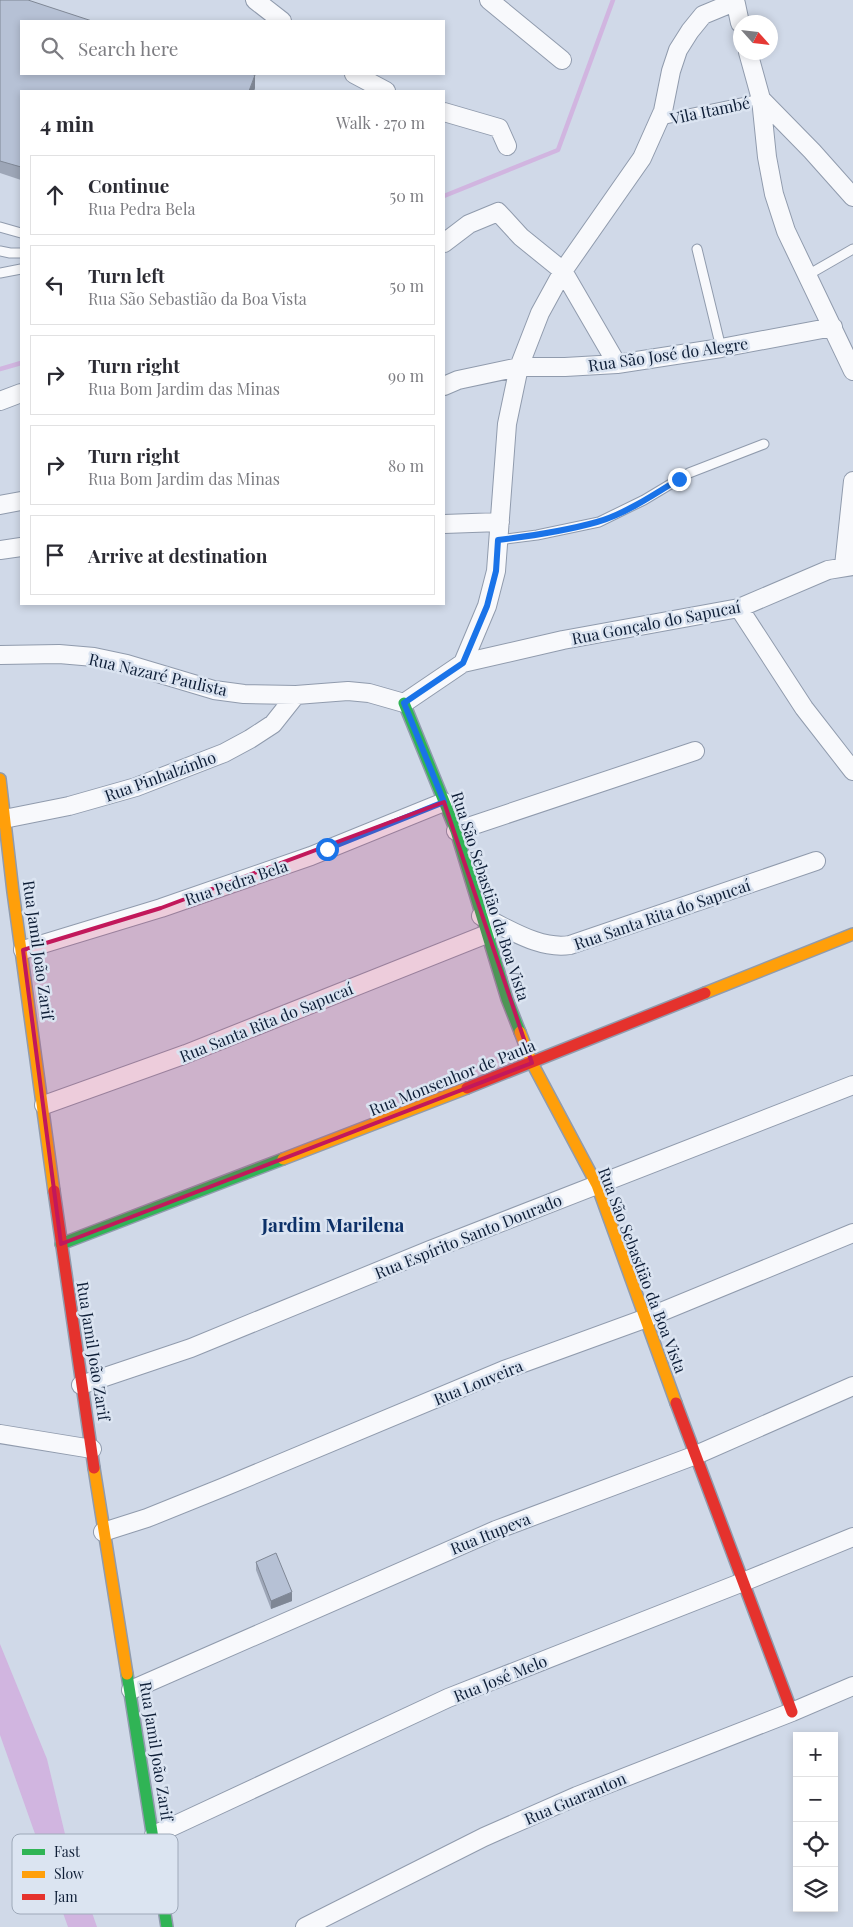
<!DOCTYPE html>
<meta charset="utf-8">
<style>
:root{--surface:#fff;--page:#f2f2f3;--text:#2b2b33;--muted:#7c7c81;--line:#e1e1e2}
body{margin:0;font-family:"Playfair Display",serif;background:var(--page);color:var(--text)}
.controls{position:absolute;right:15px;bottom:15px;display:grid;overflow:hidden;border-radius:0px;box-shadow:0 2px 8px #0003}
.controls button{width:45px;height:45px;display:grid;place-items:center;padding:0;border:0;border-bottom:1px solid var(--line);background:var(--surface);color:var(--text);font:25px sans-serif}
.compass{position:absolute;left:733px;top:15px;width:45px;height:45px;border-radius:50%;background:var(--surface);box-shadow:0 2px 8px #0003;rotate:117deg}
.stop{position:absolute;width:15px;height:15px;margin:-11px;border:4px solid #1a73e8;border-radius:50%;background:#fff}
.stop.end{background:#1a73e8;border-color:#fff;box-shadow:0 1px 5px #0008}
.list{margin:0;padding:0;list-style:none}
h2{display:flex;justify-content:space-between;align-items:center;height:65px;margin:0;padding:0 20px;font-size:21px}
h2 small{font-size:16px;font-weight:400;color:var(--muted)}
.list li{display:grid;grid-template-columns:32px 1fr auto;gap:15px;align-items:center;box-sizing:border-box;height:80px;margin:0 10px 10px;padding:0 10px;border:1px solid var(--line);border-radius:0px}
.list b{display:block;font-size:19px;white-space:nowrap}
.list p{margin:0;font-size:16px;white-space:nowrap;color:var(--muted)}
.list em{font-size:16px;font-style:normal;color:var(--muted)}
.icon{flex:none;width:28px;height:28px;fill:none;stroke:currentColor;stroke-width:2;stroke-linecap:round;stroke-linejoin:round}
.map{position:relative;flex:none;width:853px;height:1927px;overflow:hidden}
.search{position:absolute;background:var(--surface);box-shadow:0 2px 8px #0003;left:20px;top:20px;width:425px;height:55px;display:flex;align-items:center;gap:12px;box-sizing:border-box;padding:0 18px;border-radius:0px;color:var(--muted);font-size:19px}
.panel{position:absolute;background:var(--surface);box-shadow:0 2px 8px #0003;left:20px;top:90px;width:425px;height:515px;border-radius:0px}
.map>svg:first-child{display:block}
.water{fill:#d1b5e0}
.lines{fill:none;stroke-linecap:round;stroke-linejoin:round}
.stream{stroke:#d1b5e0;stroke-width:4.5}
.lane-casing{stroke:#909bad;stroke-width:11}
.street-casing{stroke:#909bad;stroke-width:20}
.fast-casing{stroke:#909bad;stroke-width:14}
.slow-casing{stroke:#909bad;stroke-width:14}
.jam-casing{stroke:#909bad;stroke-width:14}
.lane{stroke:#f8f9fc;stroke-width:9}
.street{stroke:#f8f9fc;stroke-width:18}
.fast{stroke:#30b455;stroke-width:11}
.slow{stroke:#ff9f0a;stroke-width:11}
.jam{stroke:#e5322d;stroke-width:11}
.wall{fill:#9da6b7}
.shaded-wall{fill:#7f8795}
.building{fill:#b6c1d5;stroke:#7f8795}
.route{stroke:#1a73e8;stroke-width:6}
.marked{fill:#c2185b;fill-opacity:0.2;stroke:#c2185b;stroke-width:4;stroke-linejoin:round}
.labels{text-anchor:middle;dominant-baseline:central;stroke-width:5;stroke-linejoin:round;paint-order:stroke}
.street-label{font-size:16px;fill:#0e1e37;stroke:#dbe4f1}
.quarter-label{font-size:19px;font-weight:bold;fill:#0d3168;stroke:#dbe4f1}
.key{fill:#dbe4f1;stroke:#9ea9b9;stroke-width:1}
.key-label{font-size:14px;fill:#0e1e37}
</style>
<div class="map">
<svg width="853" height="1927" viewBox="0 0 853 1927">
<rect width="100%" height="100%" fill="#d0d9e8"/>
<path class="water" d="M0,1644l47,115 18,75 32,93h-29l-68,-192z"/>
<g class="lines">
<path class="stream" d="M444,196l114,-46 55,-150
M0,369l21,-6"/>
<g class="lane-casing">
<path id="lane" d="M660,120l101,-21
M0,227l21,6
M697,249l24,99
M0,251l10,2h11
M0,273l21,-4
M806,276l47,-27
M499,540l38,-5 62,-13 45,-22 45,-27 75,-29"/>
</g>
<g class="street-casing">
<path id="street" d="M255,0l27,21
M489,0l73,60
M748,52l13,47 51,52 41,46
M354,74l32,17
M761,99l6,58 7,37 12,37 67,140
M444,112l55,16 8,18
M444,243l25,-19 29,-12 23,25 42,34 54,93
M444,386l14,-6 61,-13h46l52,-3 104,-16 112,-21
M0,401l21,-8
M0,505l21,-4
M444,524l56,-2
M0,550l21,-3
M844,566l9,-85
M739,608l65,100 49,63
M0,655l59,-1 35,3 33,7 87,26 30,4 52,1 52,-4 21,2 35,10 59,-40 24,-57 9,-35 11,-147 12,-57 21,-54 23,-42 79,-113 21,-47 8,-40 7,-21 12,-19 13,-16 29,-12 4,1 4,19
M463,663l100,-23 176,-32 89,-38 25,-4
M4,819l65,-13 67,-19 88,-34 26,-14 23,-15 23,-29
M456,831l239,-80
M481,916c27,12 58,34 89,29l246,-84
M23,950l138,-42 150,-52 133,-54
M44,1105l142,-51 301,-120
M81,1385l110,-37 239,-98 423,-165
M0,1434l92,15
M103,1532l44,-14 77,-31 280,-117 140,-51 209,-86
M131,1690l365,-160 200,-75 157,-69
M154,1835l294,-137 295,-116 110,-45
M305,1927l179,-90 93,-41 215,-84 61,-26"/>
</g>
<g class="fast-casing">
<path id="fast" d="M404,703l52,128 51,168 13,33
M61,1244l222,-85
M127,1674l40,253"/>
</g>
<g class="slow-casing">
<path id="slow" d="M0,779l13,113 41,299
M705,993l148,-59
M520,1032l12,31 65,122 79,218
M283,1159l184,-71
M94,1468l33,206"/>
</g>
<g class="jam-casing">
<path id="jam" d="M467,1088l238,-95
M54,1191l40,277
M676,1403l116,309"/>
</g>
<use href="#lane" class="lane"/>
<use href="#street" class="street"/>
<use href="#fast" class="fast"/>
<use href="#slow" class="slow"/>
<use href="#jam" class="jam"/>
</g>
<path class="wall" d="M0,0l255,88 -1,3h-233v89l-21,-7z
M256,1562l36,39 -21,8 -15,-39z"/>
<path class="shaded-wall" d="M255,75v13l-1,3h-5z
M292,1592v9l-21,8v-8z"/>
<path class="building" d="M0,0h28l64,21h-71v53h229l5,1 -6,16h-228v76l-21,-6z
M276,1553l16,39 -21,9 -15,-39z"/>
<g class="lines">
<path class="route" d="M327,849l117,-47 -40,-99 59,-40 24,-57 9,-35 2,-31c33,-4 67,-9 99,-18 28,-8 58,-28 82,-43"/>
</g>
<path class="marked" d="M444,802l88,261 -471,181 -38,-294 138,-42z"/>
<g class="labels">
<g class="street-label">
<text transform="translate(710 110) rotate(-12)">Vila Itambé</text>
<text transform="translate(668 354) rotate(-8)">Rua São José do Alegre</text>
<text transform="translate(656 622) rotate(-11)">Rua Gonçalo do Sapucaí</text>
<text transform="translate(158 674) rotate(13)">Rua Nazaré Paulista</text>
<text transform="translate(160 776) rotate(-20)">Rua Pinhalzinho</text>
<text transform="translate(236 882) rotate(-19)">Rua Pedra Bela</text>
<text transform="translate(491 896) rotate(72)">Rua São Sebastião da Boa Vista</text>
<text transform="translate(662 914) rotate(-19)">Rua Santa Rita do Sapucaí</text>
<text transform="translate(39 950) rotate(82)">Rua Jamil João Zarif</text>
<text transform="translate(266 1022) rotate(-22)">Rua Santa Rita do Sapucaí</text>
<text transform="translate(452 1077) rotate(-22)">Rua Monsenhor de Paula</text>
<text transform="translate(468 1236) rotate(-22)">Rua Espírito Santo Dourado</text>
<text transform="translate(643 1270) rotate(69)">Rua São Sebastião da Boa Vista</text>
<text transform="translate(94 1351) rotate(81)">Rua Jamil João Zarif</text>
<text transform="translate(478 1382) rotate(-22)">Rua Louveira</text>
<text transform="translate(490 1533) rotate(-22)">Rua Itupeva</text>
<text transform="translate(500 1678) rotate(-22)">Rua José Melo</text>
<text transform="translate(157 1751) rotate(81)">Rua Jamil João Zarif</text>
<text transform="translate(575 1798) rotate(-23)">Rua Guaranton</text>
</g>
<g class="quarter-label">
<text x="333" y="1224">Jardim Marilena</text>
</g>
</g>
<rect x="12" y="1834" width="166" height="80" rx="8" class="key"/>
<rect x="22" y="1849" width="23" height="6" fill="#30b455"/>
<rect x="22" y="1871" width="23" height="7" fill="#ff9f0a"/>
<rect x="22" y="1894" width="23" height="6" fill="#e5322d"/>
<g class="key-label">
<text x="54" y="1857">Fast</text>
<text x="54" y="1879">Slow</text>
<text x="54" y="1902">Jam</text>
</g>
</svg>
<div class="controls">
<button>+</button>
<button>−</button>
<button><svg class="icon" aria-label="locate" viewBox="0 0 24 24"><circle cx="12" cy="12" r="6"/><path d="M12 2v4M12 18v4M2 12h4M18 12h4"/></svg></button>
<button><svg class="icon" aria-label="layers" viewBox="0 0 24 24"><path d="M12 4l9 5-9 5-9-5zM3 14l9 5 9-5"/></svg></button>
</div>
<svg class="compass" viewBox="-18 -18 36 36"><path d="M0-13l5 13h-10z" fill="#e53935"/><path d="M0 13l5-13h-10z" fill="#7c7c81"/></svg>
<div class="stop" style="left:327px;top:849px"></div>
<div class="stop end" style="left:679px;top:479px"></div>
<div class="search"><svg class="icon" aria-label="search" viewBox="0 0 24 24"><circle cx="10" cy="10" r="6"/><path d="M15 15l6 6"/></svg>Search here</div>
<section class="panel">
<h2>4 min<small>Walk · 270 m</small></h2>
<ul class="list">
<li><svg class="icon" aria-label="ahead" viewBox="0 0 24 24"><path d="M12 20V5M6 11l6-6 6 6"/></svg><div><b>Continue</b><p>Rua Pedra Bela</p></div><em>50 m</em></li>
<li><svg class="icon" aria-label="left" viewBox="0 0 24 24"><path d="M17 20v-9H6M10 6l-5 5 5 5"/></svg><div><b>Turn left</b><p>Rua São Sebastião da Boa Vista</p></div><em>50 m</em></li>
<li><svg class="icon" aria-label="right" viewBox="0 0 24 24"><path d="M7 20v-9h11M14 6l5 5-5 5"/></svg><div><b>Turn right</b><p>Rua Bom Jardim das Minas</p></div><em>90 m</em></li>
<li><svg class="icon" aria-label="right" viewBox="0 0 24 24"><path d="M7 20v-9h11M14 6l5 5-5 5"/></svg><div><b>Turn right</b><p>Rua Bom Jardim das Minas</p></div><em>80 m</em></li>
<li><svg class="icon" aria-label="arrive" viewBox="0 0 24 24"><path d="M6 21V4h12l-3 4 3 4H6"/></svg><div><b>Arrive at destination</b></div></li>
</ul>
</section>
</div>
